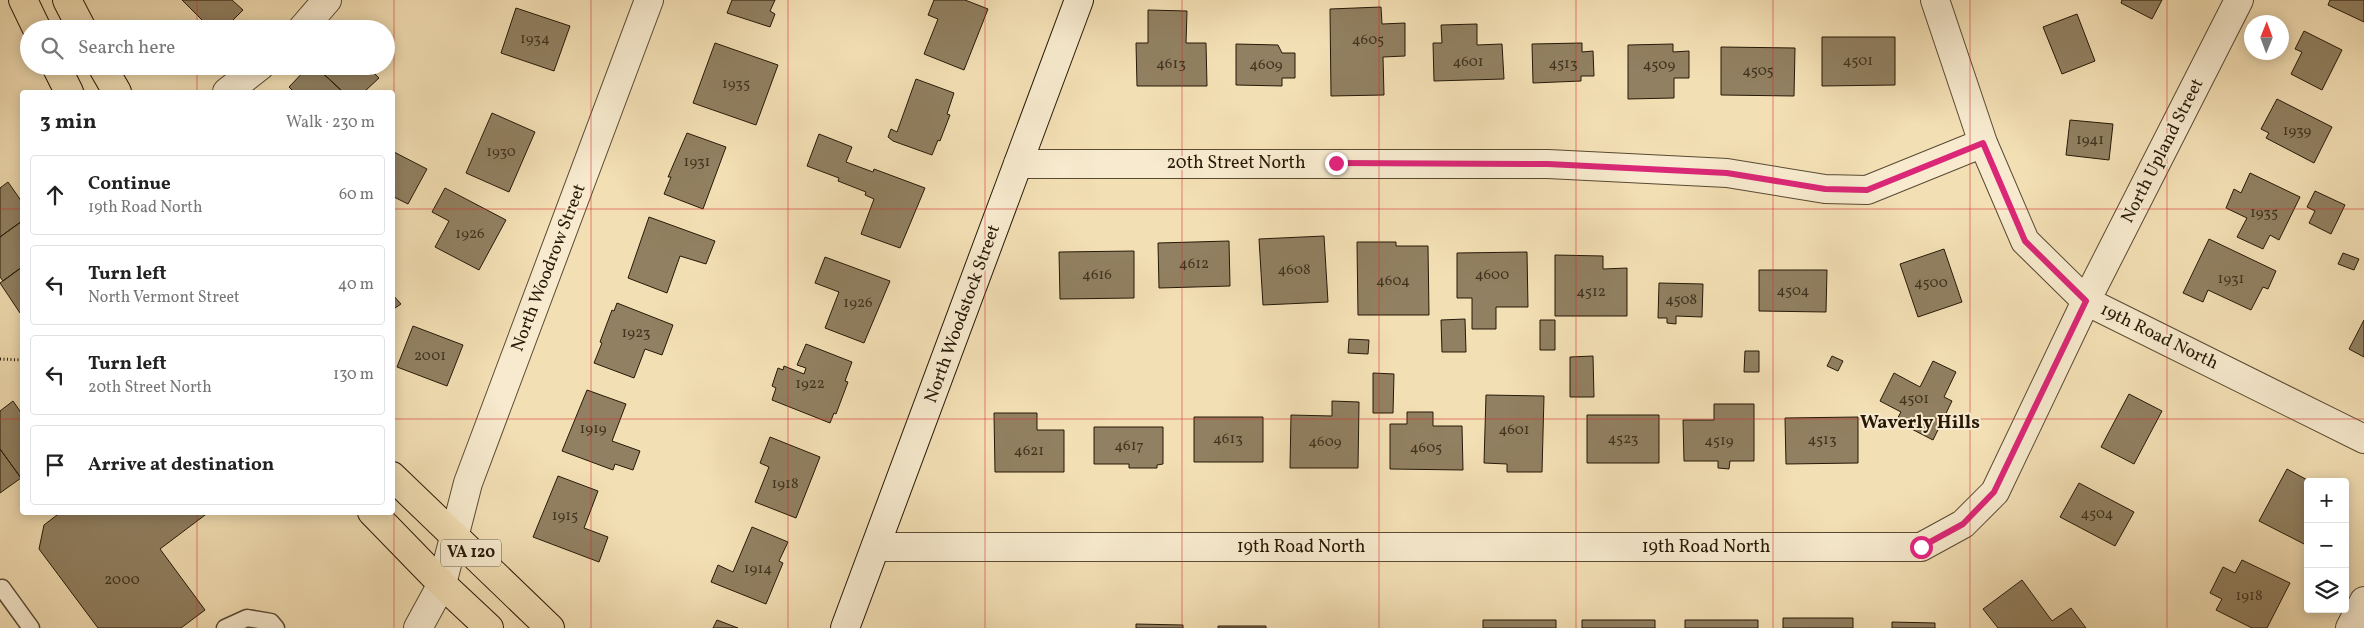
<!DOCTYPE html>
<meta charset="utf-8">
<style>
:root{--surface:#fff;--page:#f2f2f2;--text:#222;--muted:#767676;--line:#e0e0e0}
body{margin:0;font-family:Vollkorn,serif;background:var(--page);color:var(--text)}
.controls{position:absolute;right:15px;bottom:15px;display:grid;overflow:hidden;border-radius:5px;box-shadow:0 2px 12px #0003}
.controls button{width:45px;height:45px;display:grid;place-items:center;padding:0;border:0;border-bottom:1px solid var(--line);background:var(--surface);color:var(--text);font:25px sans-serif}
.compass{position:absolute;left:2244px;top:15px;width:45px;height:45px;border-radius:50%;background:var(--surface);box-shadow:0 2px 12px #0003;rotate:1deg}
.stop{position:absolute;width:15px;height:15px;margin:-11px;border:4px solid #db2777;border-radius:50%;background:#fff}
.stop.end{background:#db2777;border-color:#fff;box-shadow:0 1px 5px #0008}
.list{margin:0;padding:0;list-style:none}
h2{display:flex;justify-content:space-between;align-items:center;height:65px;margin:0;padding:0 20px;font-size:21px}
h2 small{font-size:16px;font-weight:400;color:var(--muted)}
.list li{display:grid;grid-template-columns:32px 1fr auto;gap:15px;align-items:center;box-sizing:border-box;height:80px;margin:0 10px 10px;padding:0 10px;border:1px solid var(--line);border-radius:5px}
.list b{display:block;font-size:19px;white-space:nowrap}
.list p{margin:0;font-size:16px;white-space:nowrap;color:var(--muted)}
.list em{font-size:16px;font-style:normal;color:var(--muted)}
.icon{flex:none;width:28px;height:28px;fill:none;stroke:currentColor;stroke-width:2;stroke-linecap:round;stroke-linejoin:round}
.map{position:relative;flex:none;width:2364px;height:628px;overflow:hidden}
.search{position:absolute;background:var(--surface);box-shadow:0 2px 12px #0003;left:20px;top:20px;width:375px;height:55px;display:flex;align-items:center;gap:12px;box-sizing:border-box;padding:0 18px;border-radius:28px;color:var(--muted);font-size:19px}
.panel{position:absolute;background:var(--surface);box-shadow:0 2px 12px #0003;left:20px;top:90px;width:375px;height:425px;border-radius:5px}
.map>svg:first-child{display:block}
.building{fill:#918061;stroke:#261907}
.lines{fill:none;stroke-linecap:round;stroke-linejoin:round}
.lane-casing{stroke:#594a32;stroke-width:19}
.street-casing{stroke:#594a32;stroke-width:30}
.secondary-casing{stroke:#261907;stroke-width:30}
.primary-casing{stroke:#261907;stroke-width:30}
.path{stroke:#261907;stroke-width:3;stroke-dasharray:1 2.5;stroke-linecap:butt}
.lane{stroke:#f7eace;stroke-width:16}
.street{stroke:#f7eace;stroke-width:28}
.secondary{stroke:#f7eace;stroke-width:28}
.primary{stroke:#f3dfb4;stroke-width:28}
.route{stroke:#db2777;stroke-width:6}
.grid{fill:none;stroke:#d62828;stroke-width:1;stroke-opacity:0.55}
.labels{text-anchor:middle;dominant-baseline:central;stroke-width:4;stroke-linejoin:round;paint-order:stroke}
.number-label{font-size:15px;fill:#41331e}
.shield{fill:#f7eace;stroke:#655843;stroke-width:1}
.shield-label{font-size:16px;font-weight:bold;fill:#261907}
.street-label{font-size:18px;fill:#261907;stroke:#f7eace}
.neighbourhood-label{font-size:19px;font-weight:bold;fill:#261907;stroke:#f7eace}
</style>
<div class="map">
<svg width="2364" height="628" viewBox="0 0 2364 628">
<rect width="100%" height="100%" fill="#f3dfb4"/>
<filter id="stains"><feTurbulence type="fractalNoise" baseFrequency=".004" numOctaves="4"/><feColorMatrix values="0 0 0 0 .2 0 0 0 0 .09 0 0 0 0 .02 0 0 0 .5 -.17"/></filter>
<radialGradient id="worn" r=".72"><stop offset=".6" stop-color="#630" stop-opacity="0"/><stop offset="1" stop-color="#630" stop-opacity=".3"/></radialGradient>
<path class="building" d="M182,0h50l11,10 -19,19h-13z
M732,0h43l-5,11 5,3 -5,13 -43,-14z
M934,0h31l23,9 -24,61 -40,-16 14,-35 -10,-4z
M2122,0h40l-10,19 -31,-16z
M2330,0h34v22l-36,-17z
M1381,7l1,17 23,-1v33l-22,1 1,38 -53,1 -1,-87z
M516,8l54,18 -16,45 -53,-18z
M1148,10l39,1 -1,32h20l1,43h-70l-1,-43h12z
M2077,14l18,47 -33,13 -19,-47z
M1477,24v21l25,-1 2,35 -70,2 -1,-38h9l-1,-18z
M2304,31l38,19 -20,40 -31,-16 11,-22 -7,-3z
M1822,37h73v48l-73,1z
M715,43l63,22 -22,60 -63,-22z
M1582,43v9l11,-1 1,25h-13v5l-48,2 -1,-39z
M1236,44l42,1 4,8h13v25h-13v8l-46,-1z
M1673,44v8l16,-1v27h-15v20l-46,1v-54z
M1721,47l74,1 -1,48 -73,-1z
M309,66h6l28,26h-49l-5,-5z
M315,66h52l12,12 -15,14h-21z
M916,79l38,14 -7,21 3,1 -10,26 -2,-1 -6,15 -39,-14 -5,-4 3,-8 6,3z
M2277,99l55,28 -18,36 -48,-25 3,-5 -8,-4z
M492,113l43,19 -26,60 -43,-19z
M2070,120l43,4 -4,36 -43,-5z
M687,133l39,14 -23,62 -39,-15 7,-17h-3z
M819,134l33,13 -6,15 27,10 1,-3 51,19 -25,60 -39,-14 13,-35 -9,-4 1,-3 -28,-11 1,-3 -32,-12z
M392,151l35,18 -19,35 -16,-8z
M2250,173l50,24 -21,43 -9,-5 -7,14 -26,-12 10,-19 -21,-10 8,-19 7,4z
M8,182l14,20v19l-22,16v-49z
M445,188l61,32 -27,50 -44,-23 14,-26 -17,-9z
M2315,191l30,14 -14,29 -22,-11 6,-12 -8,-4z
M649,217l66,24 -9,23 -26,-8 -13,37 -39,-15z
M22,221v46l-19,14 -3,-4v-40z
M1324,236l4,66 -65,3 -4,-66z
M2209,239l67,32 -8,18 -5,-2 -12,23 -43,-20 -5,12 -20,-9z
M1229,241l1,45 -71,2 -1,-45z
M1357,242h39v4h32l1,69h-71z
M1944,249l18,53 -44,15 -18,-53z
M1134,251v47l-74,1 -1,-47z
M1527,252l1,55h-32v22h-24v-31h-15v-45z
M2343,253l16,6 -5,11 -16,-6z
M1555,255l48,1v13l24,-1v48h-72z
M825,257l65,24 -26,62 -39,-15 14,-36 -24,-9z
M22,267v44l-2,2 -20,-30z
M1759,270h68l-1,42 -67,-1z
M1659,283l44,1 -1,33 -26,-1v8l-9,-1v-5h-9z
M392,294l9,10 -9,6z
M617,303l56,22 -11,30 -17,-6 -11,29 -40,-15 8,-20 -2,-1 12,-32 2,1z
M1465,319l1,33h-24l-1,-32z
M1540,320h15v30h-15z
M2364,320v37l-15,-8z
M413,326l50,19 -16,41 -50,-19z
M1349,339l20,1 -1,14 -20,-1z
M806,344l46,18 -7,19 3,1 -12,32 -2,-1 -4,10 -58,-23 4,-12 -4,-2 6,-18 5,2 1,-4 20,8 2,-6 -9,-3z
M1745,351h14v21h-15z
M1593,356l1,41h-24v-40z
M1832,356l11,5 -5,10 -11,-5z
M1933,361l23,11 -12,25 8,4 -19,39 -37,-19 5,-9 -21,-11 14,-28 26,14z
M1373,373l21,1 -1,39h-20z
M587,390l39,14 -14,37 28,10 -7,19 -18,-6 -2,6 -51,-19z
M2129,394l33,17 -28,53 -33,-17z
M1486,395l58,1 -2,76h-35v-8l-23,-1z
M13,401l9,13 -1,64 -21,-29v-38z
M1332,401l27,1 -1,66h-68l1,-53 41,1z
M1714,404h40v57h-24l-1,8 -11,-1v-7h-34l-1,-41h31z
M1407,412h26v14h29l1,44 -73,-1v-45h17z
M994,413h43v17h27v42h-69z
M1587,415h72v48h-72z
M1194,417h69v45h-69z
M1858,417v46l-72,1 -1,-46z
M1094,427h69v37l-6,1v3h-28v-4h-35z
M770,437l50,20 -24,61 -41,-16 14,-35 -9,-4z
M0,449l21,29 -21,15z
M2287,469l24,13h-3v64l-49,-25z
M558,476l40,15 -14,37 24,9 -9,25 -66,-25z
M2079,483l55,29 -19,34 -55,-29z
M61,512h148l-49,37 45,61 -24,18h-83l-59,-79 5,-24z
M752,527l36,15 -9,19 4,2 -17,41 -55,-22 7,-17 15,7z
M2242,560l48,23 -23,45h-15l-36,-18 6,-11 -12,-6 13,-26 12,6z
M2022,580l30,41 19,-13 15,20h-88l-15,-19z
M1783,618h70v10h-70z
M717,620l21,8h-25z
M1483,620h73v8h-73z
M1582,620h73v8h-73z
M1685,620h73v8h-73z
M1892,622l43,1v5h-43z
M1136,624l47,1v3h-47z
M1218,626h48v2h-48z"/>
<g class="lines">
<g class="lane-casing">
<path id="lane" d="M2,588l29,40
M225,628l22,-10 24,4 5,6"/>
</g>
<g class="street-casing">
<path id="street" d="M1935,0l48,143 42,98 61,60 278,138
M302,29l25,-29
M227,92l33,-26
M1018,164h530l179,9 98,16 42,1 116,-47
M877,547h1044l42,-23 32,-32 91,-191 153,-301
M418,628l24,-44 26,-101 181,-483
M2350,628l14,-27"/>
</g>
<g class="secondary-casing">
<path id="secondary" d="M845,628l234,-628"/>
</g>
<g class="primary-casing">
<path id="primary" d="M23,0l14,29
M67,0l15,29
M56,66l13,26
M102,66l15,26
M392,476l158,152
M372,512l70,72 47,44"/>
</g>
<path class="path" d="M0,359l22,1"/>
<use href="#lane" class="lane"/>
<use href="#street" class="street"/>
<use href="#secondary" class="secondary"/>
<use href="#primary" class="primary"/>
</g>
<g class="lines">
<path class="route" d="M1336,163l212,1 179,9 98,16 42,1 116,-47 42,98 61,60 -92,191 -31,32 -42,23"/>
</g>
<path class="grid" d="M197,0v29M394,0v628M591,0v628M788,0v628M985,0v628M1182,0v628M1379,0v628M1576,0v628M1773,0v628M1970,0v628M2167,0v628M197,66v26M0,209h22M392,209h1972M0,419h22M392,419h1972M197,512v116"/>
<g class="labels">
<g class="number-label">
<text x="535" y="39">1934</text>
<text x="1368" y="40">4605</text>
<text x="1858" y="61">4501</text>
<text x="1468" y="62">4601</text>
<text x="1171" y="64">4613</text>
<text x="1563" y="64">4513</text>
<text x="1266" y="65">4609</text>
<text x="1659" y="65">4509</text>
<text x="1758" y="71">4505</text>
<text x="736" y="84">1935</text>
<text x="2297" y="131">1939</text>
<text x="2090" y="140">1941</text>
<text x="501" y="152">1930</text>
<text x="697" y="162">1931</text>
<text x="2264" y="213">1935</text>
<text x="470" y="234">1926</text>
<text x="1194" y="264">4612</text>
<text x="1294" y="270">4608</text>
<text x="1097" y="275">4616</text>
<text x="1492" y="275">4600</text>
<text x="2231" y="279">1931</text>
<text x="1393" y="281">4604</text>
<text x="1931" y="283">4500</text>
<text x="1793" y="291">4504</text>
<text x="1591" y="292">4512</text>
<text x="1681" y="300">4508</text>
<text x="858" y="303">1926</text>
<text x="636" y="333">1923</text>
<text x="430" y="356">2001</text>
<text x="810" y="384">1922</text>
<text x="1914" y="399">4501</text>
<text x="593" y="429">1919</text>
<text x="1514" y="430">4601</text>
<text x="1228" y="439">4613</text>
<text x="1623" y="439">4523</text>
<text x="1822" y="440">4513</text>
<text x="1719" y="441">4519</text>
<text x="1325" y="442">4609</text>
<text x="1129" y="446">4617</text>
<text x="1426" y="448">4605</text>
<text x="1029" y="451">4621</text>
<text x="785" y="484">1918</text>
<text x="2097" y="514">4504</text>
<text x="565" y="516">1915</text>
<text x="758" y="569">1914</text>
<text x="122" y="580">2000</text>
<text x="2249" y="596">1918</text>
</g>
<rect class="shield" x="441" y="539.5" width="60" height="27" rx="4"/>
<g class="shield-label">
<text x="471" y="553">VA 120</text>
</g>
<g class="street-label">
<text transform="translate(2163 151) rotate(-63)">North Upland Street</text>
<text x="1236" y="163">20th Street North</text>
<text transform="translate(549 268) rotate(-69)">North Woodrow Street</text>
<text transform="translate(963 314) rotate(-70)">North Woodstock Street</text>
<text transform="translate(2159 337) rotate(26)">19th Road North</text>
<text x="1301" y="547">19th Road North</text>
<text x="1706" y="547">19th Road North</text>
</g>
<g class="neighbourhood-label">
<text x="1920" y="423">Waverly Hills</text>
</g>
</g>
<rect width="100%" height="100%" filter="url(#stains)"/>
<rect width="100%" height="100%" fill="url(#worn)"/>
</svg>
<div class="controls">
<button>+</button>
<button>−</button>
<button><svg class="icon" aria-label="layers" viewBox="0 0 24 24"><path d="M12 4l9 5-9 5-9-5zM3 14l9 5 9-5"/></svg></button>
</div>
<svg class="compass" viewBox="-18 -18 36 36"><path d="M0-13l5 13h-10z" fill="#e53935"/><path d="M0 13l5-13h-10z" fill="#767676"/></svg>
<div class="stop" style="left:1921px;top:547px"></div>
<div class="stop end" style="left:1336px;top:163px"></div>
<div class="search"><svg class="icon" aria-label="search" viewBox="0 0 24 24"><circle cx="10" cy="10" r="6"/><path d="M15 15l6 6"/></svg>Search here</div>
<section class="panel">
<h2>3 min<small>Walk · 230 m</small></h2>
<ul class="list">
<li><svg class="icon" aria-label="ahead" viewBox="0 0 24 24"><path d="M12 20V5M6 11l6-6 6 6"/></svg><div><b>Continue</b><p>19th Road North</p></div><em>60 m</em></li>
<li><svg class="icon" aria-label="left" viewBox="0 0 24 24"><path d="M17 20v-9H6M10 6l-5 5 5 5"/></svg><div><b>Turn left</b><p>North Vermont Street</p></div><em>40 m</em></li>
<li><svg class="icon" aria-label="left" viewBox="0 0 24 24"><path d="M17 20v-9H6M10 6l-5 5 5 5"/></svg><div><b>Turn left</b><p>20th Street North</p></div><em>130 m</em></li>
<li><svg class="icon" aria-label="arrive" viewBox="0 0 24 24"><path d="M6 21V4h12l-3 4 3 4H6"/></svg><div><b>Arrive at destination</b></div></li>
</ul>
</section>
</div>
